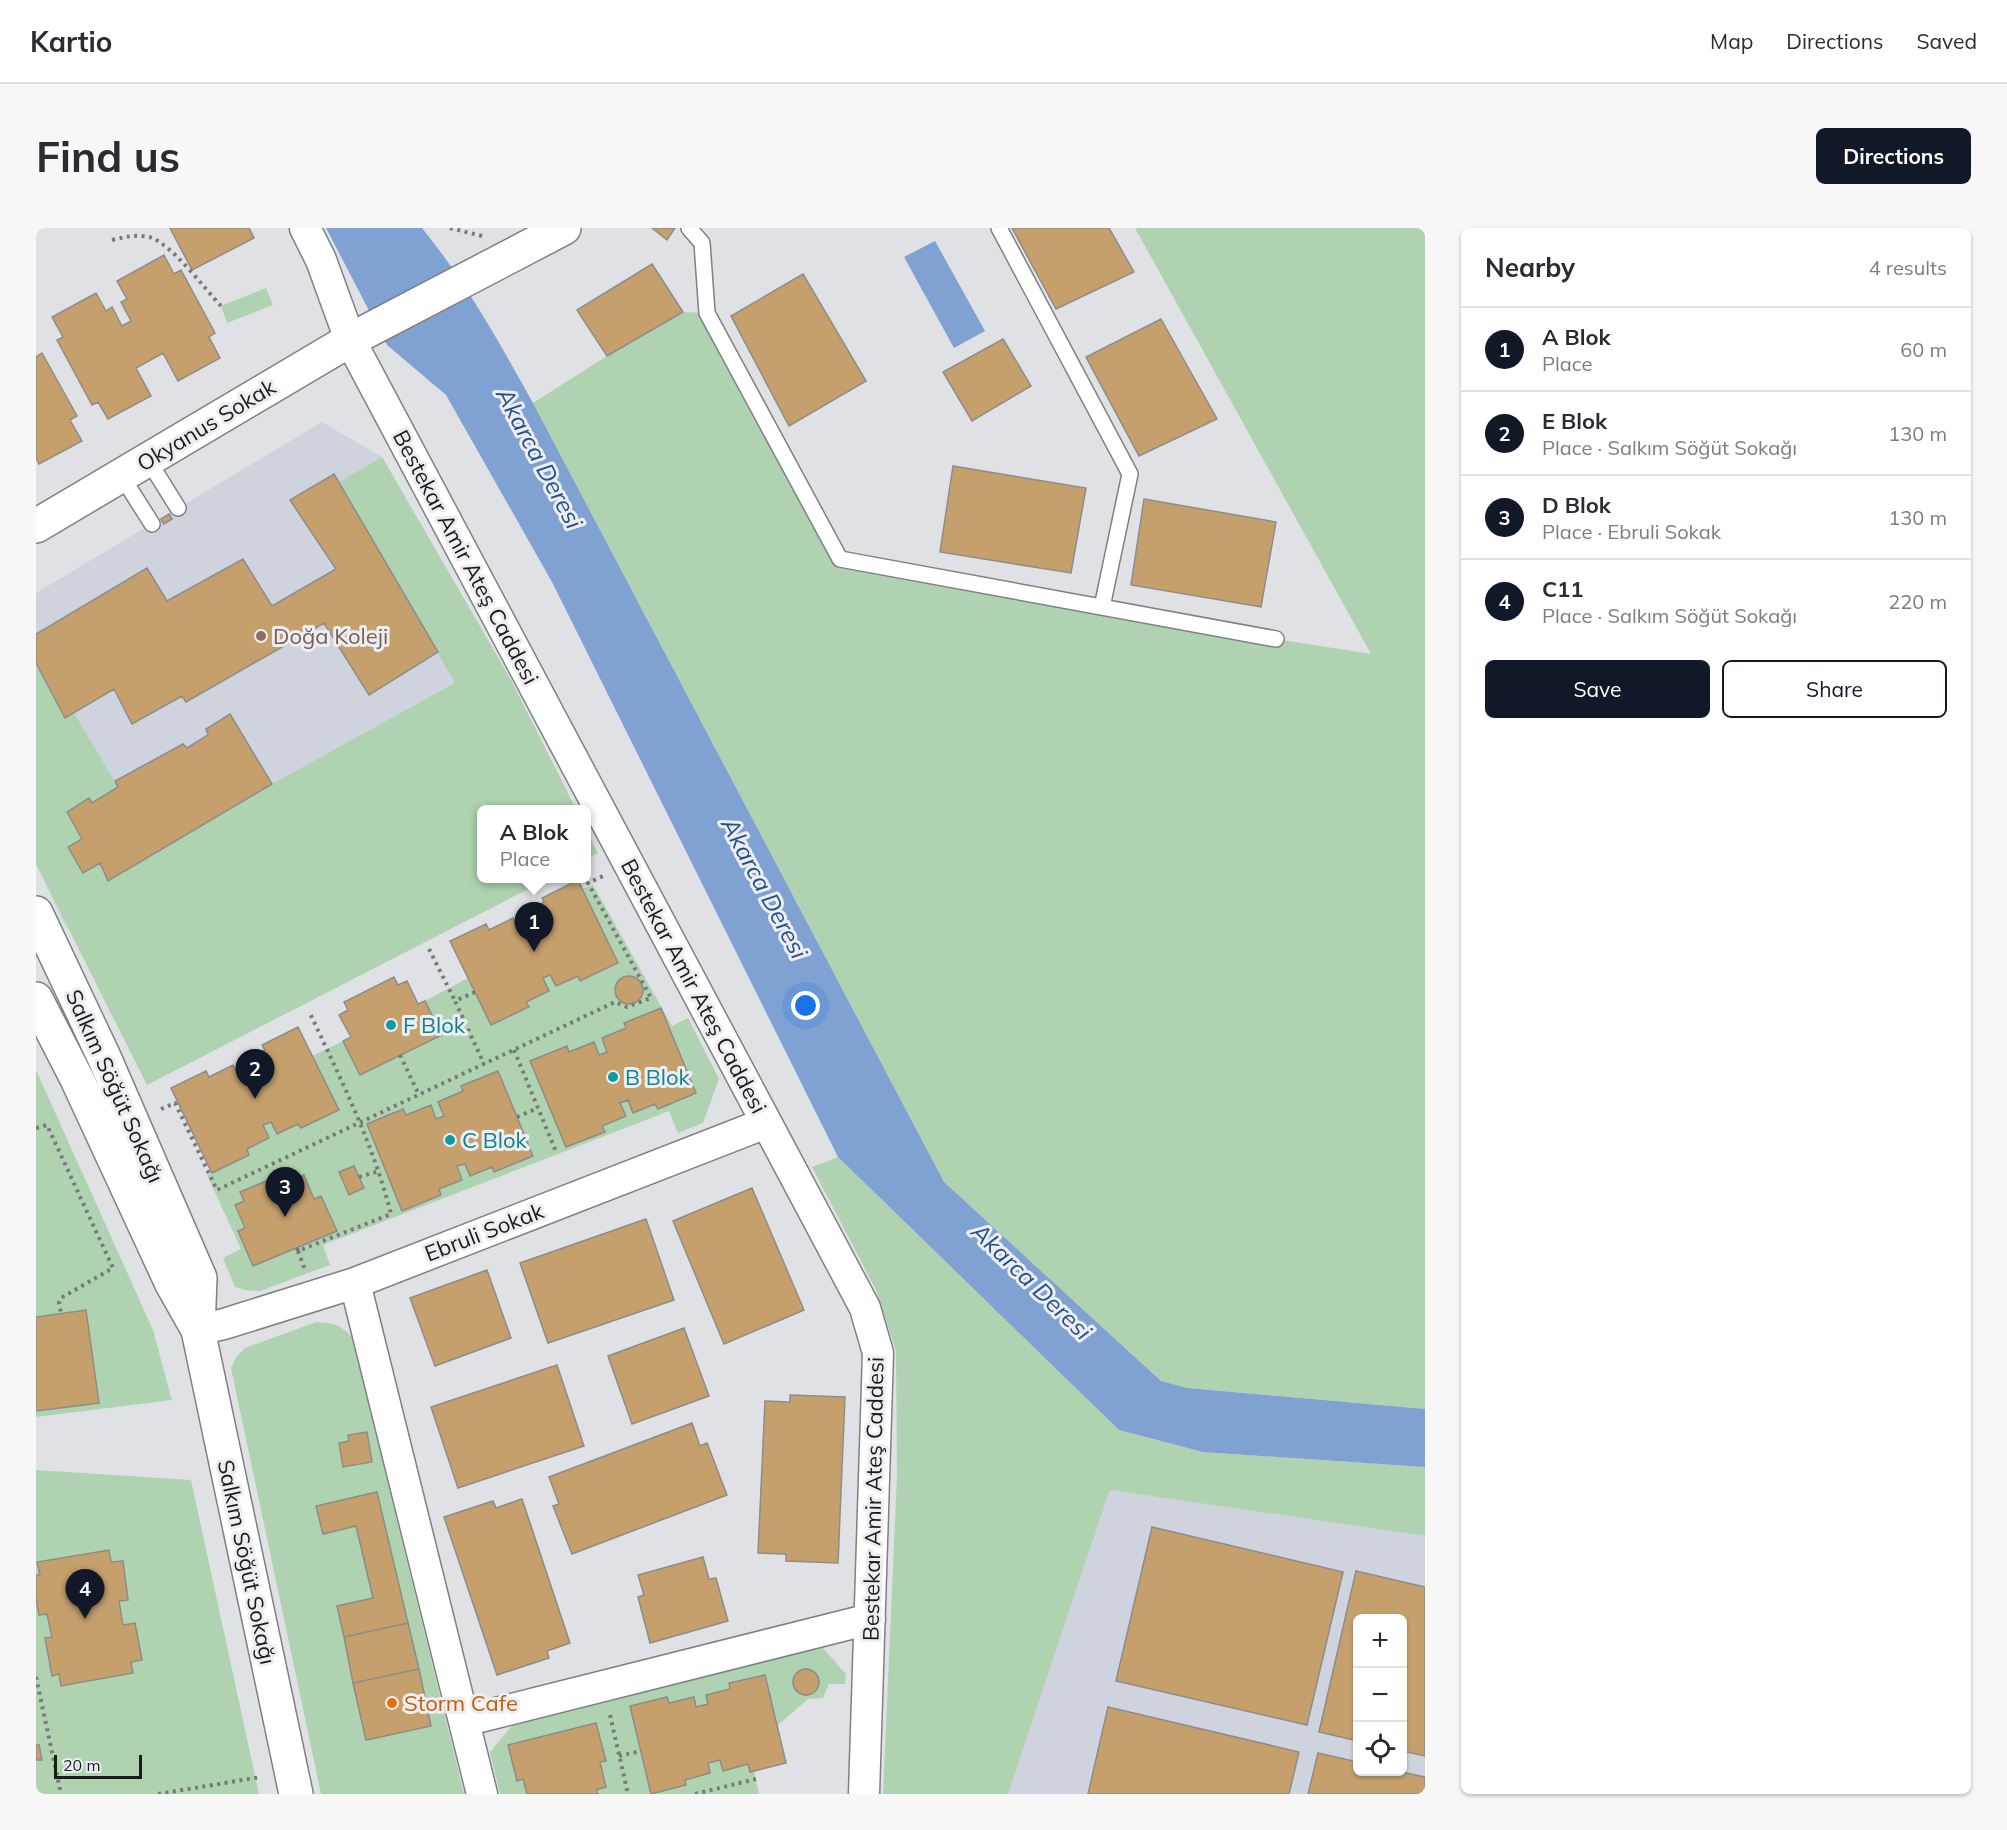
<!DOCTYPE html>
<meta charset="utf-8">
<style>
:root{--surface:#fff;--page:#f7f7f7;--text:#2b2b33;--muted:#7c7c81;--line:#e1e1e2;--accent:#111827}
body{margin:0;font-family:Mulish,sans-serif;background:var(--page);color:var(--text)}
.controls{position:absolute;right:18px;bottom:18px;display:grid;overflow:hidden;border-radius:9px;box-shadow:0 2px 4px #0004}
.controls button{width:54px;height:54px;display:grid;place-items:center;padding:0;border:0;border-bottom:2px solid var(--line);background:var(--surface);color:var(--text);font:30px sans-serif}
.scale{position:absolute;left:18px;bottom:15px;width:88px;box-sizing:border-box;padding-left:6px;border:3px solid #1b1b1c;border-top:0;font-size:16px;line-height:21px;white-space:nowrap;color:#1b1b1c;-webkit-text-stroke:4px #edeef2;paint-order:stroke}
.you{position:absolute;left:770px;top:778px;width:21px;height:21px;margin:-15px;border:4px solid #fff;border-radius:50%;background:#1a73e8;box-shadow:0 0 0 9px #1a73e833}
.badge{display:grid;place-items:center;width:39px;height:39px;border-radius:50%;background:var(--accent);color:#fff;font-size:20px;font-weight:700}
.pin{position:absolute;translate:-50% -50px;filter:drop-shadow(0 2px 3px #0008)}
.pin::after{content:'';position:absolute;top:32px;width:21px;height:18px;background:inherit;clip-path:polygon(0 0,100% 0,50% 100%)}
.popup{position:absolute;left:441px;top:577px;width:114px;height:78px;box-sizing:border-box;display:grid;place-content:center;border-radius:9px;background:var(--surface);filter:drop-shadow(0 2px 4px #0005);font-size:20px;white-space:nowrap;color:var(--muted)}
.popup b{font-size:22px;color:var(--text)}
.popup::after{content:'';position:absolute;left:50%;top:100%;margin-left:-12px;border:12px solid transparent;border-top-color:var(--surface)}
.list{margin:0;padding:0;list-style:none}
h2{display:flex;justify-content:space-between;align-items:center;height:78px;margin:0;padding:0 24px;font-size:26px}
h2 small{font-size:20px;font-weight:400;color:var(--muted)}
.list li{display:grid;grid-template-columns:39px 1fr auto;gap:18px;align-items:center;box-sizing:border-box;height:84px;padding:0 24px;border-top:2px solid var(--line)}
.list b{display:block;font-size:22px;white-space:nowrap}
.list p{margin:0;font-size:20px;white-space:nowrap;color:var(--muted)}
.list em{font-size:20px;font-style:normal;color:var(--muted)}
.actions{display:flex;gap:12px;padding:18px 24px}
.actions a{flex:1;padding:14px 0;border:2px solid var(--accent);border-radius:9px;text-align:center;font-size:21px;color:var(--accent)}
.actions .main{background:var(--accent);color:#fff}
.icon{flex:none;width:33px;height:33px;fill:none;stroke:currentColor;stroke-width:2;stroke-linecap:round;stroke-linejoin:round}
.map{position:relative;flex:none;width:1389px;height:1566px;overflow:hidden;border-radius:9px}
header{display:flex;align-items:center;gap:36px;box-sizing:border-box;height:84px;padding:0 30px;background:var(--surface);border-bottom:2px solid var(--line)}
header strong{font-size:28px}
nav{display:flex;gap:33px;margin-inline-start:auto;font-size:21px}
.intro{display:flex;align-items:center;justify-content:space-between;box-sizing:border-box;height:144px;padding:0 36px}
h1{margin:0;font-size:42px}
.button{padding:15px 27px;border-radius:9px;background:var(--accent);color:#fff;font-size:21px;font-weight:700}
main{display:flex;gap:36px;padding:0 36px}
aside{flex:1;background:var(--surface);border-radius:9px;box-shadow:0 2px 4px #0004}
.map>svg:first-child{display:block}
.built{fill:#cfd3dd;fill-rule:evenodd}
.green{fill:#afd3b0}
.water{fill:#7fa2d2}
.building{fill:#c5a06d;stroke:#8e8c89;stroke-width:1.5}
.lines{fill:none;stroke-linecap:round;stroke-linejoin:round}
.service-casing{stroke:#7f8084;stroke-width:18}
.minor-casing{stroke:#7f8084;stroke-width:33}
.primary-casing{stroke:#7f8084;stroke-width:36}
.path{stroke:#78797b;stroke-width:4;stroke-dasharray:3 4.5;stroke-linecap:butt}
.service{stroke:#fff;stroke-width:15}
.minor{stroke:#fff;stroke-width:30}
.primary{stroke:#fff;stroke-width:33}
.education-dot{fill:#8d6e63;stroke:#edeef2;stroke-width:2}
.culture-dot{fill:#0f9aa8;stroke:#edeef2;stroke-width:2}
.food-dot{fill:#e8710a;stroke:#edeef2;stroke-width:2}
.labels{text-anchor:middle;dominant-baseline:central;stroke-width:6;stroke-linejoin:round;paint-order:stroke}
.street-label{font-size:22px;fill:#1b1b1c;stroke:#edeef2}
.education-label{font-size:22px;fill:#785e54;stroke:#edeef2;text-anchor:start}
.culture-label{font-size:22px;fill:#0d838f;stroke:#edeef2;text-anchor:start}
.food-label{font-size:22px;fill:#c56008;stroke:#edeef2;text-anchor:start}
.water-label{font-size:24px;font-style:italic;fill:#24518d;stroke:#edeef2}
</style>
<header>
<strong>Kartio</strong>
<nav><a>Map</a><a>Directions</a><a>Saved</a></nav>
</header>
<div class="intro"><h1>Find us</h1><a class="button">Directions</a></div>
<main>
<div class="map">
<svg width="1389" height="1566" viewBox="0 0 1389 1566">
<rect width="100%" height="100%" fill="#e0e1e5"/>
<path class="built" d="M286,194l60,35 129,223 -445,248 -30,-64v-271z
M1074,1262l315,46v258h-417zM1322,1390h44v154h-44z"/>
<path class="green" d="M1099,0h290v1181l-238,-21 -26,-7 -217,-199 -411,-779 74,-47 76,-44 24,1 133,246 436,80 95,15z
M230,60l7,17 -46,18 -6,-17z
M346,229l129,223 65,129 -94,1v68l66,1 -401,206 -111,-221v-201l29,55 9,-5 44,74 -26,16 -3,-4 -22,13 15,27 1,34 17,-10 9,18 163,-97 183,-101 -116,-201z
M550,603l12,22 -11,6h-1z
M557,657l79,141 16,-8 31,61 -16,44 -25,10 -9,-22 -346,134 7,20 -70,26 -15,-1 -10,-3 -12,-29 18,-9 -34,-74 42,-20 -2,-6 22,-11 -6,-13 8,-3 6,12 21,-10 3,4 37,-18 -26,-54 31,-15 99,-6 -17,-34 43,-23 23,47 38,-17 -3,-6 23,-11 -6,-13 7,-3 7,11 21,-10 3,5 37,-17 -36,-75z
M0,842l117,260 19,70 -136,17z
M802,929l281,273 84,22 222,15v69l-315,-46 -102,304h-125l14,-319 -1,-124 -20,-61 -64,-123z
M280,1094c18,1 23,2 36,15l112,457h-143l-90,-426 5,-11 9,-9z
M0,1242l155,10 68,314h-223z
M786,1419l24,27 -1,10h-16l-6,14 -15,1 -31,27 9,37 -32,8 5,23h-259l-10,-42 25,-30z"/>
<path class="water" d="M290,0h96c44,54 77,114 111,175l411,779 217,199 26,7 238,21v58l-222,-15 -84,-22 -281,-273 -286,-575 -106,-187 -59,-50z
M899,13l50,90 -31,17 -50,-91z"/>
<path class="building" d="M134,0h79l5,10 -62,32z
M616,0h23l-8,12z
M976,0h97l25,44 -78,37z
M128,27l10,19 7,-4 34,63 -6,4 11,21 -42,23 -15,-28 -27,15 15,28 -43,23 -10,-17 -6,3 -35,-65 6,-3 -11,-20 44,-24 10,18 6,-4 10,19 9,-5 -10,-19 6,-3 -10,-18z
M616,36l31,48 -76,44 -30,-46z
M767,46l63,107 -77,45 -58,-110z
M1125,91l56,100 -78,37 -53,-99z
M967,111l28,47 -59,35 -29,-49z
M6,125l35,63 -7,4 12,21 -43,23 -3,-6v-101z
M917,238l133,22 -15,85 -131,-21z
M298,246l104,178 -69,43 -45,-72 -138,79 -4,-6 -50,28 -18,-35 -49,29 -29,-55v-29l111,-66 20,33 76,-42 29,47 64,-37 -46,-69z
M1108,271l132,23 -15,85 -130,-22z
M133,286l3,5 -8,5 -3,-5z
M194,486l42,70 -164,97 -8,-18 -17,10 -15,-26 14,-8 -15,-27 22,-14 3,5 26,-16 -3,-6 68,-37 4,4 21,-13 -2,-6z
M542,652l40,83 -38,18 -2,-5 -22,10 -6,-11 -7,3 6,13 -23,11 3,5 -38,18 -41,-84 36,-17 3,6 24,-12 6,13 8,-3 -7,-14 24,-12 -2,-4z
M579 762a14 14 0 1 1 28 0a14 14 0 1 1-28 0Z
M358,749l4,8 9,-4 11,23 7,-3 17,34 -82,40 -17,-34 8,-4 -12,-22 9,-5 -4,-8z
M625,780l35,85 -38,16 -3,-5 -22,9 -5,-13 -8,3 6,13 -24,10 3,6 -39,15 -36,-86 37,-15 2,6 25,-10 5,13 8,-3 -5,-14 24,-10 -2,-5z
M262,799l41,83 -38,18 -3,-4 -21,10 -6,-12 -8,3 6,13 -22,11 2,6 -37,18 -41,-85 35,-17 3,6 24,-12 7,14 7,-4 -6,-14 24,-11 -3,-5z
M462,843l35,85 -39,16 -2,-5 -22,9 -5,-12 -8,2 5,14 -23,9 2,6 -39,16 -35,-87 36,-15 3,6 25,-10 5,14 8,-3 -6,-14 25,-11 -2,-5z
M318,938l10,22 -15,7 -10,-23z
M256,942l4,9 8,-4 10,24 7,-3 16,35 -84,35 -15,-35 7,-3 -10,-23 9,-4 -4,-9z
M716,960l52,122 -80,34 -51,-123z
M610,991l28,81 -126,43 -28,-80z
M451,1042l24,68 -76,28 -25,-68z
M50,1082l13,93 -63,8v-94z
M648,1100l25,68 -77,28 -24,-68z
M521,1137l27,81 -126,42 -27,-81z
M754,1167l55,2 -7,166 -52,-2v-7l-28,-1 7,-152 25,1z
M656,1195l8,23 7,-3 20,52 -155,59 -19,-48 6,-2 -10,-27z
M331,1204l5,30 -29,5 -4,-24 10,-2 -1,-6z
M341,1264l31,131 -64,14 -7,-31 36,-8 -17,-72 -33,8 -7,-28z
M486,1271l48,144 -23,8 2,7 -52,17 -53,-158 49,-16 3,7z
M1116,1299l191,45 -36,153 -191,-44z
M73,1322l2,12 12,-1 5,39 -9,1 4,24 12,-2 7,37 -11,2 2,11 -72,13 -2,-12 -7,2 -7,-38 7,-1 -5,-23 -8,1 -3,-17v-23h4l-3,-13z
M667,1329l6,22 7,-1 12,43 -78,22 -12,-46 6,-2 -6,-20z
M1320,1343l69,16v169l-23,-5v-133h-44v123l-39,-9z
M372,1395l11,46 -66,14 -9,-46z
M757 1454a13 13 0 1 1 26 0a13 13 0 1 1-26 0Z
M383,1441l12,57 -65,14 -13,-57z
M729,1447l21,88 -36,9 -2,-8 -25,7 -3,-11 -12,3 2,10 -25,7 1,5 -35,9 -21,-88 37,-9 2,6 25,-6 2,10 12,-3 -2,-9 24,-6 -1,-6z
M1072,1479l191,45 -10,42h-201z
M560,1495l10,38 -6,1 6,25 -10,3 2,4h-71l-4,-15 -6,2 -9,-36z
M0,1517h3l3,15h-6z
M1282,1525l40,9v10h44l23,5v17h-117z"/>
<g class="lines">
<g class="service-casing">
<path id="service" d="M653,0l13,15 5,70 133,246 436,80
M963,0l131,246 -28,133
M112,232l30,48
M85,247l31,49"/>
</g>
<g class="minor-casing">
<path id="minor" d="M269,0l16,32 29,80 515,968 13,45 -14,441
M319,1055l127,511
M162,1102l26,-6 131,-41 411,-160
M428,1493l406,-102"/>
</g>
<g class="primary-casing">
<path id="primary" d="M0,298l314,-186 214,-112
M0,685l68,144 96,221 -2,52 98,464
M0,771l41,80 95,205 26,46"/>
</g>
<path class="path" d="M414,0l32,8
M76,12c13,-3 24,-6 37,-3 21,5 56,52 72,69
M393,721l26,52
M439,764l-20,9 29,63
M478,822l43,104
M364,827l19,40
M125,881l14,-6 42,87 398,-188 12,5 24,-9 -63,-115 15,-7
M481,889l21,-9
M0,900l11,-3 66,143 -52,30 -2,5 2,10
M323,949l20,-6
M261,1020l1,3 93,-37c-18,-71 -51,-136 -82,-203
M262,1023l7,19
M0,1449l25,117
M574,1487l18,79
M583,1528l22,-5
M122,1566l103,-17
M659,1566l61,-15"/>
<use href="#service" class="service"/>
<use href="#minor" class="minor"/>
<use href="#primary" class="primary"/>
</g>
<circle class="education-dot" cx="225" cy="408" r="6"/>
<g class="culture-dot">
<circle cx="355" cy="797" r="6"/>
<circle cx="577" cy="849" r="6"/>
<circle cx="414" cy="912" r="6"/>
</g>
<circle class="food-dot" cx="356" cy="1475" r="6"/>
<g class="labels">
<g class="street-label">
<text transform="translate(170 197) rotate(-31)">Okyanus Sokak</text>
<text transform="translate(430 329) rotate(62)">Bestekar Amir Ateş Caddesi</text>
<text transform="translate(658 758) rotate(62)">Bestekar Amir Ateş Caddesi</text>
<text transform="translate(79 858) rotate(66)">Salkım Söğüt Sokağı</text>
<text transform="translate(448 1004) rotate(-21)">Ebruli Sokak</text>
<text transform="translate(837 1271) rotate(-89)">Bestekar Amir Ateş Caddesi</text>
<text transform="translate(211 1334) rotate(78)">Salkım Söğüt Sokağı</text>
</g>
<g class="education-label">
<text x="237" y="408">Doğa Koleji</text>
</g>
<g class="culture-label">
<text x="367" y="797">F Blok</text>
<text x="589" y="849">B Blok</text>
<text x="426" y="912">C Blok</text>
</g>
<g class="food-label">
<text x="368" y="1475">Storm Cafe</text>
</g>
<g class="water-label">
<text transform="translate(504 230) rotate(62)">Akarca Deresi</text>
<text transform="translate(729 660) rotate(62)">Akarca Deresi</text>
<text transform="translate(996 1053) rotate(44)">Akarca Deresi</text>
</g>
</g>
</svg>
<div class="controls">
<button>+</button>
<button>−</button>
<button><svg class="icon" aria-label="locate" viewBox="0 0 24 24"><circle cx="12" cy="12" r="6"/><path d="M12 2v4M12 18v4M2 12h4M18 12h4"/></svg></button>
</div>
<div class="scale">20 m</div>
<div class="you"></div>
<div class="pin badge" style="left:498px;top:724px">1</div>
<div class="popup"><b>A Blok</b>Place</div>
<div class="pin badge" style="left:219px;top:871px">2</div>
<div class="pin badge" style="left:249px;top:989px">3</div>
<div class="pin badge" style="left:49px;top:1391px">4</div>
</div>
<aside>
<h2>Nearby<small>4 results</small></h2>
<ul class="list">
<li><span class="badge">1</span><div><b>A Blok</b><p>Place</p></div><em>60 m</em></li>
<li><span class="badge">2</span><div><b>E Blok</b><p>Place · Salkım Söğüt Sokağı</p></div><em>130 m</em></li>
<li><span class="badge">3</span><div><b>D Blok</b><p>Place · Ebruli Sokak</p></div><em>130 m</em></li>
<li><span class="badge">4</span><div><b>C11</b><p>Place · Salkım Söğüt Sokağı</p></div><em>220 m</em></li>
</ul>
<div class="actions"><a class="main">Save</a><a>Share</a></div>
</aside>
</main>
